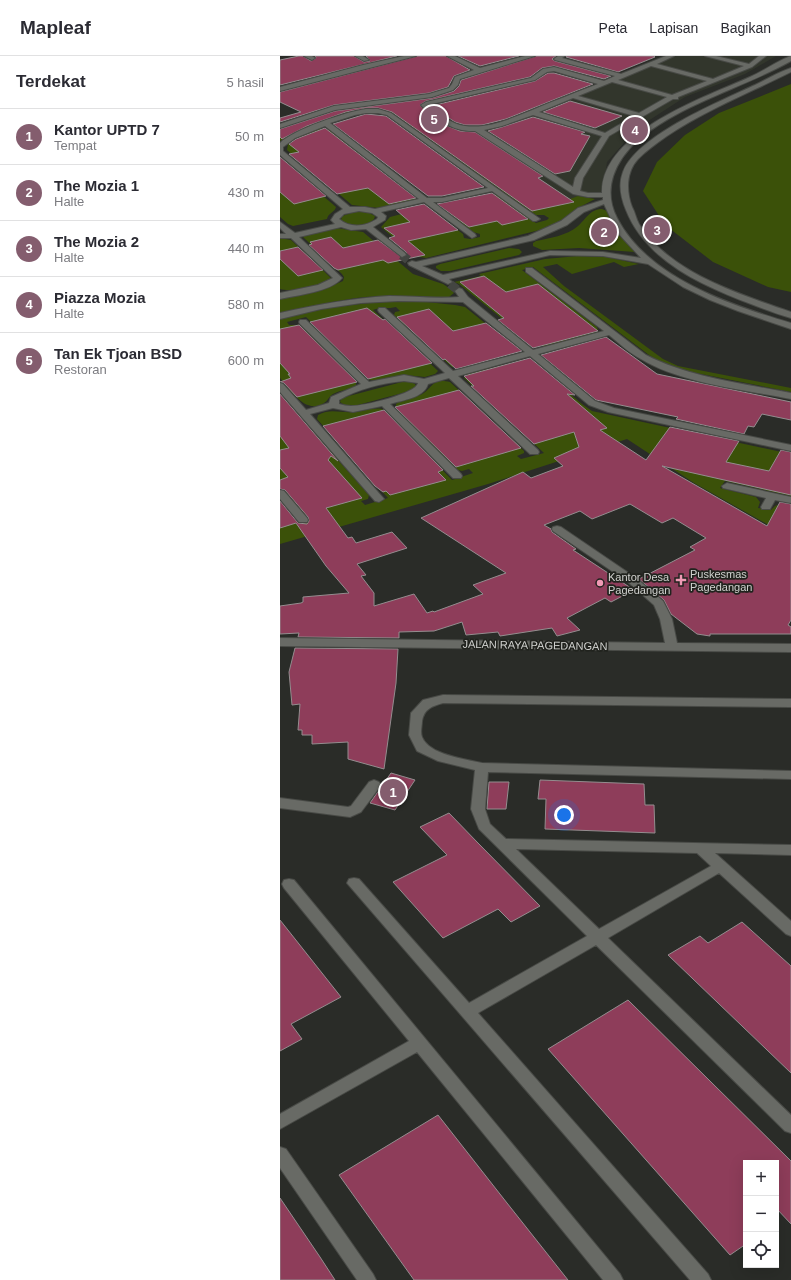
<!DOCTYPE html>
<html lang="id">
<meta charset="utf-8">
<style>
:root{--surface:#fff;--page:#f7f7f7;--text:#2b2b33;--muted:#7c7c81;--line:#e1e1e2;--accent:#845d6e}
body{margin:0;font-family:Helvetica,sans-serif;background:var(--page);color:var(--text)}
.controls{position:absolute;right:12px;bottom:12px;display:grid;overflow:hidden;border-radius:0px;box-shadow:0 4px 16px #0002}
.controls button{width:36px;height:36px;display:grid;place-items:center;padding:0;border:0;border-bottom:1px solid var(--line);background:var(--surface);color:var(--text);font:20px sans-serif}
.you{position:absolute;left:284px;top:759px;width:14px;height:14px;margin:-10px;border:3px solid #fff;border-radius:50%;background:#1a73e8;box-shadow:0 0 0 6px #1a73e833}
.badge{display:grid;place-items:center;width:26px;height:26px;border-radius:50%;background:var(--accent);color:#fff;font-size:13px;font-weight:700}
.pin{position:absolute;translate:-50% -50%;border:2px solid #fff;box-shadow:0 1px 4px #0006}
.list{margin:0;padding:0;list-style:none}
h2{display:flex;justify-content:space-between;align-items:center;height:52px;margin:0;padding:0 16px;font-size:17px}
h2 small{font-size:13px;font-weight:400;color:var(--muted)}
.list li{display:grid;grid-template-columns:26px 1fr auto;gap:12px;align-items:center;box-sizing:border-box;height:56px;padding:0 16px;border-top:1px solid var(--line)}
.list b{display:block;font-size:15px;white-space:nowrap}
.list p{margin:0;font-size:13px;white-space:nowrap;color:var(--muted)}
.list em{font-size:13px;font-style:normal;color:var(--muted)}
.icon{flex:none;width:22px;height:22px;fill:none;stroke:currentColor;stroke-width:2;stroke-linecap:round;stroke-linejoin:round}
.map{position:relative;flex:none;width:511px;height:1224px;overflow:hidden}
header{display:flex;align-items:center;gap:24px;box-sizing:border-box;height:56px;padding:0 20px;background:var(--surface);border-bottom:1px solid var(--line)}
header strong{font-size:19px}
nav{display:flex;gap:22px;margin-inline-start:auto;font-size:14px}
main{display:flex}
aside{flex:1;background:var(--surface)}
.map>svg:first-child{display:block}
.built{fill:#32362c}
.green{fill:#3b5109}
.building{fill:#8e3d5a;stroke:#948d8f}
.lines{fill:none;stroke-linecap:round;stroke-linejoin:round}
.minor-tunnel{stroke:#434541;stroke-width:9;stroke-dasharray:9 4.5;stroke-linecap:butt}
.minor-casing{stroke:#484a46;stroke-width:2}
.minor{fill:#686a65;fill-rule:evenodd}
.poi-dot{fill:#f09ab5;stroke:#21231e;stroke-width:1.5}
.labels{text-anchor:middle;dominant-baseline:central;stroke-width:3.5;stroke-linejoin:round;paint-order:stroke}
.poi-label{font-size:11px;fill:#d1d2cf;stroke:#21231e;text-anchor:start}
.street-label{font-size:11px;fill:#d1d2cf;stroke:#21231e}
</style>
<header>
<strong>Mapleaf</strong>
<nav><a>Peta</a><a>Lapisan</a><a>Bagikan</a></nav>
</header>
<main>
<aside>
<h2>Terdekat<small>5 hasil</small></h2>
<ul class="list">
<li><span class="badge">1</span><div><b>Kantor UPTD 7</b><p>Tempat</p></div><em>50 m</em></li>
<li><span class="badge">2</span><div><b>The Mozia 1</b><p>Halte</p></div><em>430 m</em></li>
<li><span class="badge">3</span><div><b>The Mozia 2</b><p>Halte</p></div><em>440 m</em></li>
<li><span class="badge">4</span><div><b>Piazza Mozia</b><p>Halte</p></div><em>580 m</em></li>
<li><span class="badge">5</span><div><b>Tan Ek Tjoan BSD</b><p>Restoran</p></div><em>600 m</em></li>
</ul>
</aside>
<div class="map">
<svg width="511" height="1224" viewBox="0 0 511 1224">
<rect width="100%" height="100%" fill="#2a2c28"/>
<path class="built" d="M386,0h110l-31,18 -60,23 -40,26 -14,12 -24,27 -4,31 -27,10 -14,8 -99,-84 17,-3 6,1 14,-3z"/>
<path class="green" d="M511,28v208l-23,-5 -55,-25 -48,-37 -22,-34 14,-29 28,-27 34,-22z
M123,47l167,96 8,-3 17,3 -19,10 -11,10 -21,10 -118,29 -11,-2 -34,-29 9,-10 31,-8 10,1 32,24 1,4 6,1 10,-2v-3l-7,-2 -31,-25 3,-4 45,-9 7,1 39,28 11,-3 2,-2 -5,-3h-8l-143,-102c-25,-13 -53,3 -76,12 -13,5 -25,10 -37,16v-8l73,-25z
M39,73l10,1 87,69 -2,1 -35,8 -27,-3 -65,-55 1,-6 10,-6z
M0,103l56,48c-1,5 -8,6 -9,12l-34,7 -5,-2 -8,-7z
M322,153l5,2 11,20 17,20v1l-56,-4 -37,2 -9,-4v-3l3,-2c14,-3 30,-5 42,-15 8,-7 12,-17 24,-17z
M78,155l9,1 8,4 -1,3c-7,8 -25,8 -33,1l1,-4z
M56,172l27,4 50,42 30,10 9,6 2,3 -5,4 -6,1c-26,-1 -52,-3 -78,-1 -28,3 -57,10 -85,16v-15l49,-11 14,-6 1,-4 -2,-3 -39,-37 1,-2z
M0,182l11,2 41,39c-11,6 -39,14 -52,10z
M229,192l10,1 3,3 -3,3 -69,16h-9l-5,-3v-2l4,-2z
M298,200l28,1 33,7 -15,3 -10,-5 -42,12 -15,-10 -14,3 21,19 99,73 15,7 113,22v4l-105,-21 -22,-7 -15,-9 -116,-88 -11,3 75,57 1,4 -4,2 -50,13h-8l-77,-62 -5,-2 27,-6 -2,-2 66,-15z
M137,245l38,4 10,2 51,41v4l-53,15h-11l-58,-52 1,-3 5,-1 -4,-4c-8,2 -15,0 -23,3l63,59 2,2 -3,3 -10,3 -20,-2 -25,6 -10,-1 -64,-63 -19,5 2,3h11l56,57v3c-6,5 -16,5 -23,9 -4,2 -5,7 -9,9 -19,12 -33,-13 -44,-25v-60c48,-11 88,-17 137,-17z
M244,304l8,2 50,42 10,7 199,43v42l-66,-15 -5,7 36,9 4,5 -2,6 13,2 4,-4 5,-2 8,32 -94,-53 -67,-44 -139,45 -208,60v-40l17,21 22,-7 -14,-4 -25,-30v-89l89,100 -1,4 -7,2 4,4 23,-7 -71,-79 1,-4c12,-7 22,-2 35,-3 10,0 19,-5 29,-3l70,71 21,-7 -4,-4 -7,2 -4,-1 -62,-62v-4c7,-6 16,-6 24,-9 12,-5 11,-18 30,-13l74,69v2l-7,3 4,3 23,-6 -80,-75 4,-4z
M128,325l7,3 1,2 -6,5 -56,15h-8l-6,-4 1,-3 4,-2 57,-15z"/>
<path class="building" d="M19,0h4l8,5 5,-3 -1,-2h39l10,6 6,-1 -4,-5h31l-117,29v-25z
M137,0h29l24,14 -16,6 -6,11 -19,6 -95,12 -54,17v-4l21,-6 -21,-10v-10z
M178,0h61l-39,10z
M256,0h20l-4,3 3,2 56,15 -7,3 -50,-13 -12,2 -12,9 -104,24 -6,4 11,12 14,8 15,6 15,1 68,44 -5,2 36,24 -42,9 -140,-99 -14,-4h-12l-20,4 -39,14 -25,13 -2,-2v-8l55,-18 97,-13 22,-7 5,-5 2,-6z
M286,0h88l1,1 -37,15 -52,-15z
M268,17h6l39,11 -87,35 -24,6h-17l-10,-3 -24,-16 104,-25z
M290,45l52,15 -27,12 -52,-16z
M86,58l20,2 98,71 -42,9h-14l-95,-72z
M253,61l52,15 -4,2 9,2 -20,35 -15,3 -67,-43 14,-4z
M45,72l91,70 -27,6 -21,-16 -31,6 -48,-40 10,-2 -10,-8 7,-5z
M0,101l46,39 -32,8 -14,-12z
M212,137l36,26 -26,6 -5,-4 -28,6 -32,-23z
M144,148l34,26 -50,11 17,14 -37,8 -5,-3 -45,10 -4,-2 -25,-23 3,-1 -2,-2 21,-5 12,11 35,-8 25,18 4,-3 -1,-3 -17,-14 6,-2 -11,-8 26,-6 -14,-12z
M18,191l25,23 -25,6 -18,-17v-8z
M204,220l22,16 32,-8 60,47 -65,17 -35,-28 6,-2 -44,-36z
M87,252l16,12 2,-1 47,44 -64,16 -58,-57z
M149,253l24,22 33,-8 36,28 -66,18 -11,-10 -2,1 -46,-43z
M19,269l58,57 -60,15 -13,-14 -4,-1 11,-4 -3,-4h2l-10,-11v-34z
M326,281l51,37 134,28v18l-29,-6 -8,13 -6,-1 -4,8 -68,-15 2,-2 -82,-17 -55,-45z
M250,302l45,37 -8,-1 40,34 -7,2 46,30 24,-33 69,14 -13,21 43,9 12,-21 10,2v43l-129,-29 105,60 13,-24 11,2v116l-3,5 3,2v7h-81v2l-13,-2 -26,-20 -7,-14 -25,-21 56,-29 -5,-3 16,-9 -33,-20 -11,5 -32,-19 -38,15 -12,-8 -36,14 7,4 1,3 24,17 -3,1 61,40 -23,12 -6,-4 -38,20 13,12 -23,6 -5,-8 -52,8 -2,-4 -32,3 -4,-13 -28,9 -35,1v6l-101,-1 1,-4 -19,1v-28l21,-3 2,-1v-5l46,-4 -23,-27 -30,-43 -16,5v-27l18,22 9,1 2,-3 -1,-4 -23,-27 -5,-1v-9l8,-3 -8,-9v-18l9,-2 -9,-12v-42l58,67 -7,-5 -3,4 34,38 -36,10 22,30 4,-1 4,6 36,-11 15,16 -50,16 9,11 -5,1 13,17v13l40,-12 13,19 6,-2 1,1 49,-18 -10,-9 33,-12 -85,-55 102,-46 8,6 32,-12 -9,-8 25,-11 -5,-15 -40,12 -63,-58h3l-10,-10z
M179,334l62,58 -65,19 -61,-60z
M104,354l59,60 -5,2 8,8 -56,15 -4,-4 -3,1 -8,-6 -52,-60z
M15,592l103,1 -2,34 -12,86 -36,-10v-17l-36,2v-9h-10v-5h-4l2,-26 -8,1 -3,-33z
M111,717l24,7 -20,30 -25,-7z
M260,724l104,4 1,21h9l1,28 -110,-4 1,-30h-8z
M209,726h20l-3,27h-19z
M169,757l29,30 62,63 -29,16 -13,-13 -55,29 -50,-56 54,-27 -27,-28z
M0,864l61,77 -50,27 11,15 -22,12z
M462,866l49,44v107l-123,-118 32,-19 8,7z
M348,944l163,161v63l-15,-16v-45h-30v81l-16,11 -182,-206z
M158,1059l69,88 61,77h-154l-75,-105z
M0,1142l40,59 15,23h-55z"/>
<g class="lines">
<path class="minor-tunnel" d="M122,199l6,5
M170,228l9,7"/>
<g class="minor-casing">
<path id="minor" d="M24,0h8l3,2 -3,2z
M75,0h8l6,4 -5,1z
M124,0h12l-136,35v-4l83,-22z
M167,0h8l25,12 45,-12h10l-75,23 -2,6 -5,5 -21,7 -97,13 -55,18v-4l54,-18 95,-12 20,-6 3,-4 3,-7 19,-7z
M278,0h7l-3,2 59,16 45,-18h8l-17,8 56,15 31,-13 -39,-10h11l33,8 10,-8h7l-14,11 -74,30v2h-5l-64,37 -26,42 -3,13 8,2h14c-1,-61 104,-96 148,-116 14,-6 27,-16 41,-21v5c-50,28 -109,42 -153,79 -23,21 -36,49 -21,78 31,60 113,87 174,105v6l-53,-18 -28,-11 -27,-13 -35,-23 -45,-8 -53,-1 -101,24 3,3 -4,2 -39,-19 -1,-2 4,-2 4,1 112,-26 33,-15 17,-13 25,-8v-3h-15l-15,-3 -98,-63c-20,1 -41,-11 -54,-26l5,-3 105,-24 12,-9 11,-2 50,14 11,-5 -60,-16 -1,-1zM371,10l56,15 -35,14 -54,-15zM274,15l44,13c-23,9 -45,17 -68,27 -20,8 -42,18 -65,15 -14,-2 -26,-12 -37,-21l107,-25 12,-8zM332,26l55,15 -28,16 -61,-17zM293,42l61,18 -29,17 -66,-21zM253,59l69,21 -27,42 -2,9 -89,-57 18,-4zM324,148l13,28 24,26 -38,-6 -53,-1 -107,24 -21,-9 112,-26 33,-15 17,-13z
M511,12v4c-42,21 -85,38 -124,64 -10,7 -20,14 -29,23 -12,13 -12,32 -6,48 3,5 4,12 7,17 31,49 100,70 152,88v6c-14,-4 -27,-9 -40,-14 -48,-18 -105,-43 -125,-94 -5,-12 -8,-25 -3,-38 14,-37 98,-71 132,-87 12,-6 24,-13 36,-17z
M86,53h12l13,4 149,106 -4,2h-3l-41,-30 -50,11h-9l42,32 1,2 -4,2 -48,-36 -43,10 5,4 -1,4 -12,7 32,26 1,2 -4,2 -36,-28 -15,1 -10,-3 -42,10 43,41c-11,14 -45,17 -62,21v-6l38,-8 15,-7 -42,-40h-11v-4h6l-6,-6v-6l15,11 40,-9 -4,-4 4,-6 8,-5 -63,-54v-12c14,-14 66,-31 86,-34zM86,57h12l9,2 101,73 -46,10h-15l-97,-75 25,-8zM45,70l94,73 -44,10 -10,-2h-15l-67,-56v-4l12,-9zM79,155l13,2 6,4 -1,2c-11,7 -26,10 -38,0l5,-5z
M246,212h6l114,87c45,23 96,28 145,38v6c-46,-9 -111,-16 -150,-40 -12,-6 -22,-16 -32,-24l-71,19 57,47 19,7 177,37v6l-183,-39 -19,-7 -59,-49 -72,20 80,74 1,2 -1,2h-8l-81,-76 -21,6c-4,14 -25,16 -38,20l71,70 1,2 -1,2h-8l-71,-72 -29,6 -20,-4 -23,6 74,85 -5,3 -4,-1 -95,-109v-9l3,1 23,26 23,-7 2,-6 30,-13 -61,-60 -1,-2 1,-2h6l63,62 35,-7 20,4 21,-6 -66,-61 -1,-2 1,-2h6l68,63 72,-19 -62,-50 -65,-1 -37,2 -40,6 -41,10v-6c36,-8 72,-15 109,-17 23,0 47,3 70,1l-4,-6 4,-3 3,1 6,8 65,53 71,-19 -78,-59zM124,325l14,2c-2,11 -55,23 -67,23 -4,0 -8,-1 -12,-2v-4c19,-11 43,-17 65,-19z
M447,427l64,14v6l-16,-3 -5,9h-8l-1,-2 5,-9 -43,-10 -1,-2z
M0,434l4,1 23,27 1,2 -1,2h-8l-19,-23z
M277,470l4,1 75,51 27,23 9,18 5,24 114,1v8l-511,-6v-8l385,5 -5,-24 -6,-14 -26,-23 -75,-51 -1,-2 1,-2z
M163,639l348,4v8l-348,-4c-11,3 -19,6 -21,18 0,5 -2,11 0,16 7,18 43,22 60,26l309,8v8l-303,-7 -3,37 5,15 16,15 285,6v10l-76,-2 76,68v15l-5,-2 -67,-61 -111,65 183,177v18l-6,-2 -189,-186 -118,68 230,261 3,6h-21l-343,-397 2,-4 5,-1 5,1 110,124 118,-67 -108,-107 -8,-20 4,-39 -37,-9 -21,-10 -8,-16 2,-22 12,-13zM236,793l181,4 14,13 -112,63z
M94,724l5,2 2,3 -2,3 -18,24 -11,5 -70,-9v-10l68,9 3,-1 18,-24z
M9,823l5,1 326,394 3,6h-20l-186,-228 -137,77v-15l129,-73 -125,-153 -2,-4 2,-4z
M0,1091l6,2 87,125 3,6h-19l-77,-112z"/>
</g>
<use href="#minor" class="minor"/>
</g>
<g class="poi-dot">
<path d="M399 518h4v4h4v4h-4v4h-4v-4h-4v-4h4z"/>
<circle cx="320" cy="527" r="4"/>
</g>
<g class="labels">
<g class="poi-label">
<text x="410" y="518">Puskesmas<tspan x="410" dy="13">Pagedangan</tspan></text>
<text x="328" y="521">Kantor Desa<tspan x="328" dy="13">Pagedangan</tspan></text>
</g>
<g class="street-label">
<text transform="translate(255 589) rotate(1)">JALAN RAYA PAGEDANGAN</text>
</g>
</g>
</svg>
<div class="controls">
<button>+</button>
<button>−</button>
<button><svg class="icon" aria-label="locate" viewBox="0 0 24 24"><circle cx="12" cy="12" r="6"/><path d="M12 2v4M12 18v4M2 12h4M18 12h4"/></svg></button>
</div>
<div class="you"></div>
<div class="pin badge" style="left:113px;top:736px">1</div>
<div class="pin badge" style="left:324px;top:176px">2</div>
<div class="pin badge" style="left:377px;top:174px">3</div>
<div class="pin badge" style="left:355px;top:74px">4</div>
<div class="pin badge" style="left:154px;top:63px">5</div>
</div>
</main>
